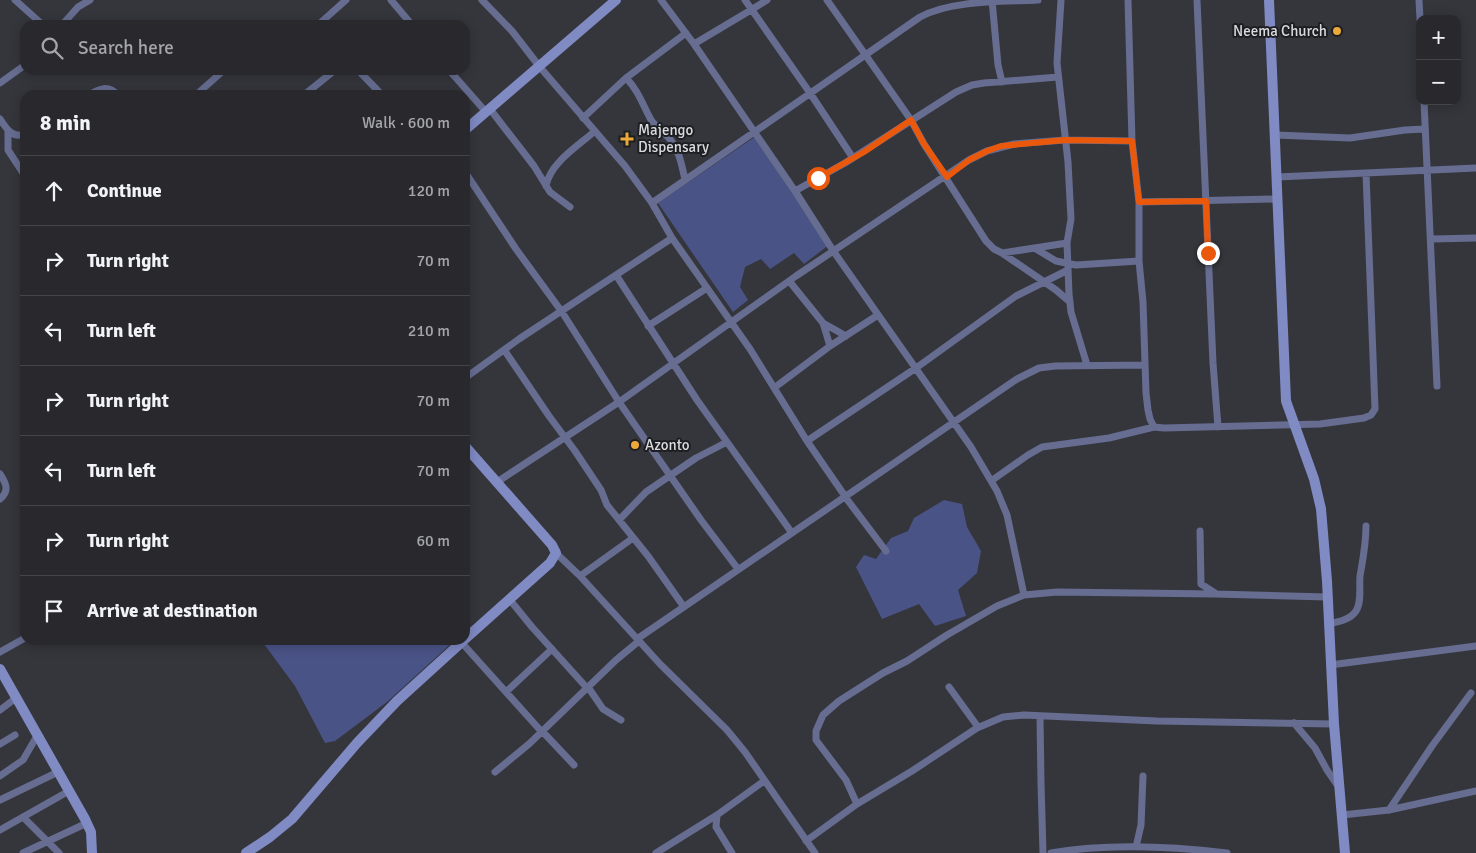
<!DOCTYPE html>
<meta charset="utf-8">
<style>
:root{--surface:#28282d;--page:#303035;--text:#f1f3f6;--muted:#a5a6aa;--line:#444449}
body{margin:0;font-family:Signika,sans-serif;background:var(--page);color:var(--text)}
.controls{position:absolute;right:15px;top:15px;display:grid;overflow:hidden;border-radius:10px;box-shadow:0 2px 12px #0003}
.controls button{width:45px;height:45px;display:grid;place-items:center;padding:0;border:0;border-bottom:1px solid var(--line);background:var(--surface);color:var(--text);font:25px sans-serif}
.stop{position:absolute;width:15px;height:15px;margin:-11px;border:4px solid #ea580c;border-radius:50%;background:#fff}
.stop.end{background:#ea580c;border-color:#fff;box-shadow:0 1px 5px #0008}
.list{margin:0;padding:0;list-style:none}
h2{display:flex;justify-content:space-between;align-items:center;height:65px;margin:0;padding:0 20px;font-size:21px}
h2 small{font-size:16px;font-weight:400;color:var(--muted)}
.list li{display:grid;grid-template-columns:32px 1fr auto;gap:15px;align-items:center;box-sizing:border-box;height:70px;padding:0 20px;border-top:1px solid var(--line)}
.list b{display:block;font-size:19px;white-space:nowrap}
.list em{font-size:16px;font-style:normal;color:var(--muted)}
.icon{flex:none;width:28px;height:28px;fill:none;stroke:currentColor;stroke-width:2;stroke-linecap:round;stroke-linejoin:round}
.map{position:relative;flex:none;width:1476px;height:853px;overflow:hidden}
.search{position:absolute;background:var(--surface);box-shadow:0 2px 12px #0003;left:20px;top:20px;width:450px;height:55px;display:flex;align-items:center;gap:12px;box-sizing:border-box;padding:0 18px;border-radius:15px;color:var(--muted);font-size:19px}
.panel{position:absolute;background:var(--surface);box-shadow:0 2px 12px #0003;left:20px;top:90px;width:450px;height:555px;border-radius:15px}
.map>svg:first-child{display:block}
.green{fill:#4a5386}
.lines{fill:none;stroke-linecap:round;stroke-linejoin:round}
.street{stroke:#666d91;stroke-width:7}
.secondary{stroke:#808ac3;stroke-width:10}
.route{stroke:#ea580c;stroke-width:6}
.poi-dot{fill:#eca93a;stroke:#1d1e21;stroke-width:2}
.labels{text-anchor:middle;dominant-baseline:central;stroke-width:4;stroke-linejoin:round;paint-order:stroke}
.poi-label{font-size:15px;fill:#d9dadd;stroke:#1d1e21;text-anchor:start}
</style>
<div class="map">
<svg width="1476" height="853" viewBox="0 0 1476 853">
<rect width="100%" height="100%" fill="#35363c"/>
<path class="green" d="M756,136l74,108 -26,20 -10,-11 -24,16 -9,-10 -16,8 -5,20 8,13 -15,12 -75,-109z
M944,500l18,4 5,23 14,24 -4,22 -19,17 8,26 -31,10 -16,-22 -37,15 -26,-52 8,-12 12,4 15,-21 17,-7 6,-13z
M261,640h194l-68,62 -52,39 -10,2 -30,-57z"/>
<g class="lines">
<path class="street" d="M15,0l28,25
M391,0l21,25
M482,0l30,31 27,35 86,100 27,37 20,35 78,111 57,92 42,61 37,49
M661,0l33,44 101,147 39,61 137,195 26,44 10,24 17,80
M745,0l65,93 43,65
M827,0l84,120 13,24 62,97 8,8 8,4 65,-10
M992,0l6,65 4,17
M1061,0l-4,63 11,99 3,57 -4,24 2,51 2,18 16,53
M1128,0l4,141 7,61v59l4,41 3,91 2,17 2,9 4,8 10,1 156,-4 44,-6 7,-3 4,-6 -9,-236
M1197,0l16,363 5,64
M1419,0l1,19
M751,10l16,-10
M62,25l16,-18 12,-7
M318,25l28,-25
M694,44l57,-34
M358,70l24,25
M449,70l37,42
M626,78c12,12 16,25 24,40 4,8 12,12 18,19 11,11 14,29 17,43
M0,83l25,-18
M89,95c11,-7 19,-10 29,0
M196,95l28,-25
M304,95l31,-25
M1424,101l13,285
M490,109l44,57 16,26 20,15
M583,118l43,-40 60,-45
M0,119c6,9 12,20 25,15
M8,130v20l17,26
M1276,135l74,3 55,-8 20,-1
M465,172l51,77 46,63 57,90 82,118 37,49
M1277,177l199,-9
M546,186c4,-23 32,-40 49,-55
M795,191l50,-28 111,-71 16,-7 12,-2 74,-6
M1139,202l138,-3
M652,203l268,-186c32,-17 81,-15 118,-17
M1432,239l44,-1
M1036,249l20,12 20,4 63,-4
M1002,253l54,37 14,12
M616,275l81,125 95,133
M790,282l33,41 7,23
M823,323l23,13
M648,326l59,-38
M505,351l44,65 26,35 26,39 6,15 41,51 36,51
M465,378l54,-39 153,-101
M774,388l56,-42 48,-31
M807,441l109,-73 100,-72 52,-26
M0,474c6,9 10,17 0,25
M991,481l37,-26 14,-8 67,-9 45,-11
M497,482l122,-80 177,-126 173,-116 18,-9 27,-7 51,-4 67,1
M619,520l27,-28 50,-34 31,-16
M1200,531l1,53 14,9
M556,553l24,23 80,88 67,66 18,22 70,101
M580,576l53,-38
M510,600l22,27 55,61
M1328,624c10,-2 22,-4 28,-13 6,-9 3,-24 4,-35 3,-17 6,-32 6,-50
M637,639l380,-260 22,-11 16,-2 90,-1
M462,643l79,88
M0,652l25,-14
M1330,665l146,-19
M588,687l15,22 18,11
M949,687l29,40
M506,692l46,-43
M0,710l16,-12
M1040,716l1,67 2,70
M1294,723l21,25 12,22 11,16
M542,731l32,34
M0,744l15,-9
M495,772l34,-28 87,-84 23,-19
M0,776l23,-16 14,-24
M0,800l58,-28
M857,804l-11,-24 -30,-40v-9l7,-16 16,-14 44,-28 24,-12 40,-26 50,-29 27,-11 33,-3 158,2 112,3
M1389,810l43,-64 39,-53
M717,815l-1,12 16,26
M1342,815l47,-5 87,-19
M23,817l36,36
M0,830l69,-39
M806,841l51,-37 55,-33 65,-43 26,-11 21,-2 133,6 177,3
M1136,847l5,-22 2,-49
M23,853l64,-30
M656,853l61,-38 47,-34
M1051,853c57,-10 118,-7 176,0"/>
<path class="secondary" d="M1269,0l17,401 28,78 7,30 6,72 7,143 11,129
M465,130l151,-130
M465,446l87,99 4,8 -6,10 -85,76
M0,669l85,150 6,13 1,21
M246,853l24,-16 22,-18 65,-76 40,-42 67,-61"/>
</g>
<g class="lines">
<path class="route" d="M818,178l46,-26 47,-32 13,24 23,33 22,-17 18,-9 14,-5 64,-6 67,1 7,61 67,-1 2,52"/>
</g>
<g class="poi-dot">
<circle cx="1337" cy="31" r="5"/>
<path d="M624.5 131.5h5v5h5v5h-5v5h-5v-5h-5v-5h5z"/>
<circle cx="635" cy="445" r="5"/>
</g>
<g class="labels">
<g class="poi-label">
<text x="1327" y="31" text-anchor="end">Neema Church</text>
<text x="638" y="130">Majengo<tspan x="638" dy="17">Dispensary</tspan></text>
<text x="645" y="445">Azonto</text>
</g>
</g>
</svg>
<div class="controls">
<button>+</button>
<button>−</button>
</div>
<div class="stop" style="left:818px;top:178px"></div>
<div class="stop end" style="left:1208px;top:253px"></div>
<div class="search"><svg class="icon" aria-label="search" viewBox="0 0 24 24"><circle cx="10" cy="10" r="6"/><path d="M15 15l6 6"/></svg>Search here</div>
<section class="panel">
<h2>8 min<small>Walk · 600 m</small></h2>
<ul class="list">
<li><svg class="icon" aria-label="ahead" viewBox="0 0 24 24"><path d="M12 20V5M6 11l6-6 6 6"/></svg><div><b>Continue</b></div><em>120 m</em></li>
<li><svg class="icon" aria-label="right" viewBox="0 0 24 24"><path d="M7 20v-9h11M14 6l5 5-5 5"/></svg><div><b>Turn right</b></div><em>70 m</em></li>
<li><svg class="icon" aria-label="left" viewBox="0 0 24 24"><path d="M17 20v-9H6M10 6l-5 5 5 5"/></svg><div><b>Turn left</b></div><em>210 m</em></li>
<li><svg class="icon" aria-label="right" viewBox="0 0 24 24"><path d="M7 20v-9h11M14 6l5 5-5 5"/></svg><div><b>Turn right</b></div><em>70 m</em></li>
<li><svg class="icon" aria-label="left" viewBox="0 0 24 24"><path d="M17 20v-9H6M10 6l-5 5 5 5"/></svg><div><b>Turn left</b></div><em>70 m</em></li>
<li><svg class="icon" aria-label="right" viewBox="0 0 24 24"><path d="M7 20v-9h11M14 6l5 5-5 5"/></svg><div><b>Turn right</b></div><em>60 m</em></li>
<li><svg class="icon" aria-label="arrive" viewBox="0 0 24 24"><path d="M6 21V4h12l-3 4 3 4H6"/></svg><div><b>Arrive at destination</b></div></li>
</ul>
</section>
</div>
